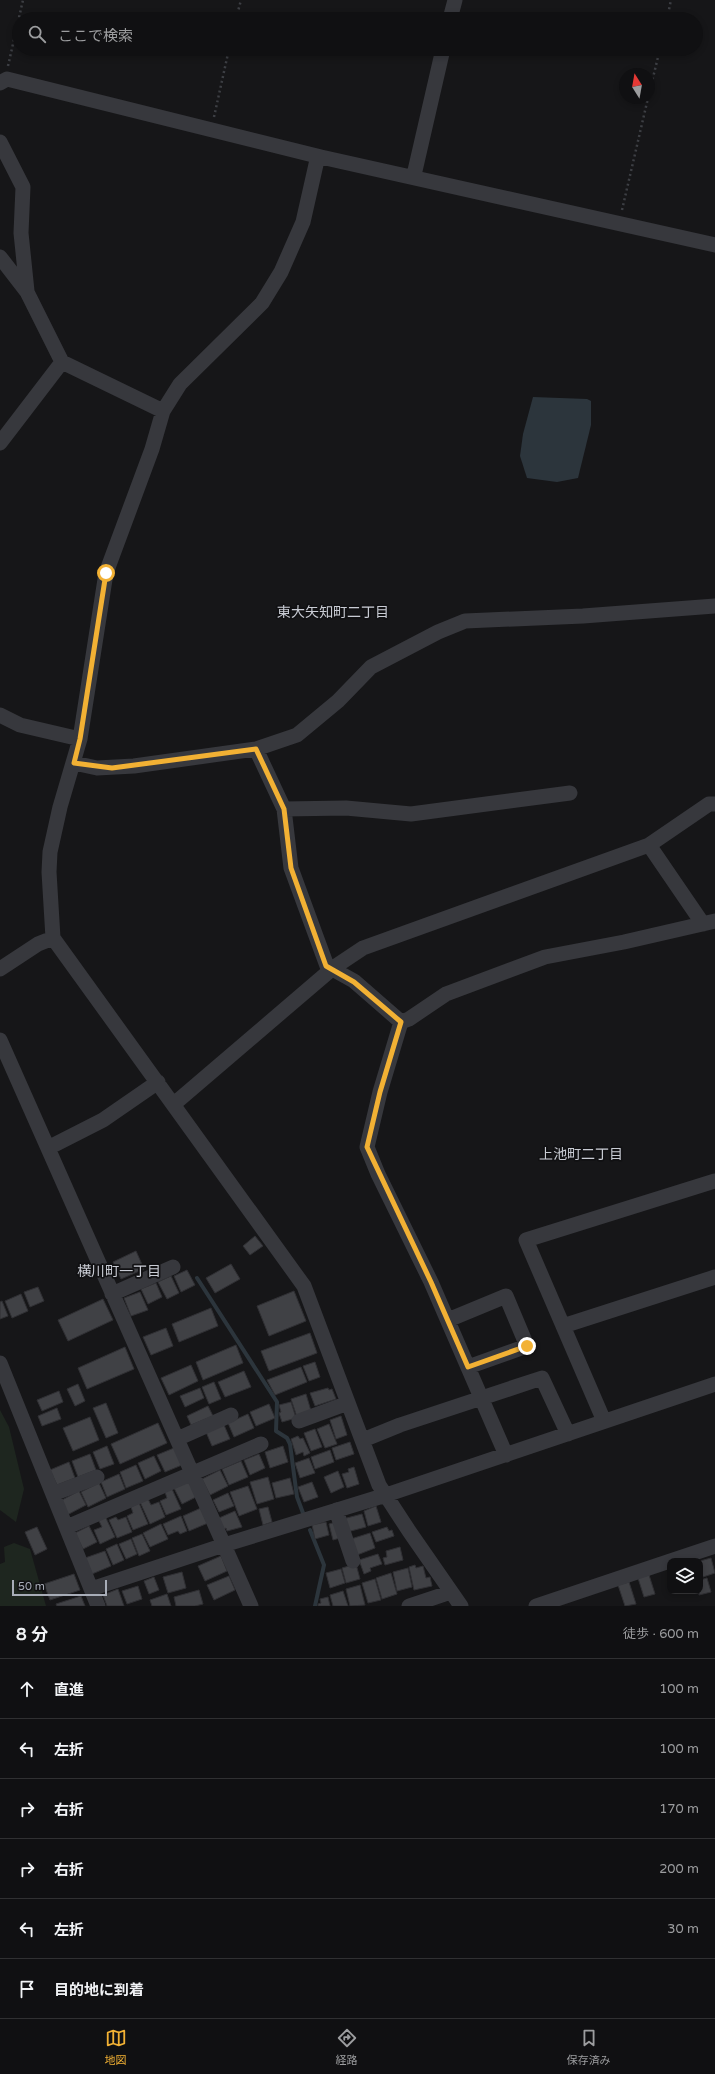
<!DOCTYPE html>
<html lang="ja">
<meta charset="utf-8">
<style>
:root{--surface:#101012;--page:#1e1e20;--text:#f1f3f6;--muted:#9c9d9f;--line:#303032;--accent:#f2b134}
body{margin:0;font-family:"Varela Round","Noto Sans JP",sans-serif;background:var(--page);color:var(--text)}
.controls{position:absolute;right:12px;bottom:12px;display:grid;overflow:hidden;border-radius:8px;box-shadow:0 2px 6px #0003}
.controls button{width:36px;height:36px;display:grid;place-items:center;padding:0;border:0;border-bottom:1px solid var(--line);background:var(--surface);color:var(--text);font:20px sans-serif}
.compass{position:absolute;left:619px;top:68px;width:36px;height:36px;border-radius:50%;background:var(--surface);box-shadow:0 2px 6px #0003;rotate:349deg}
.scale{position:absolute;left:12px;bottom:10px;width:95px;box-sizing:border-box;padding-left:4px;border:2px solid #a8adb8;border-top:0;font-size:11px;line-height:14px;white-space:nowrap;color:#a8adb8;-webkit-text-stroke:3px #111113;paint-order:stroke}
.stop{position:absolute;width:12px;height:12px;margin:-9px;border:3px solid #f2b134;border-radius:50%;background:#fff}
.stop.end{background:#f2b134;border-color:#fff;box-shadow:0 1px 4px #0008}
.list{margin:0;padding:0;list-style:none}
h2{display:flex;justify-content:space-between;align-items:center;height:52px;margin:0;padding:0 16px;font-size:17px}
h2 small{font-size:13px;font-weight:400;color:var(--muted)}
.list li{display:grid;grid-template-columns:26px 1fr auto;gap:12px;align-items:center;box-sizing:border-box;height:60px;padding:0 16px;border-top:1px solid var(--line)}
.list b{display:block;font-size:15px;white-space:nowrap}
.list em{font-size:13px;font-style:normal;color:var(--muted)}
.icon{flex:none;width:22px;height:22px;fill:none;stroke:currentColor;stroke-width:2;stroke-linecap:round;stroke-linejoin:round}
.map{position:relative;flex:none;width:715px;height:1606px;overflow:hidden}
.search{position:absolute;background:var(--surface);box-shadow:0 2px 6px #0003;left:12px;right:12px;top:12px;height:44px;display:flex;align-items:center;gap:10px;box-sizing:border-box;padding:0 14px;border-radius:22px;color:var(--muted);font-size:15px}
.sheet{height:412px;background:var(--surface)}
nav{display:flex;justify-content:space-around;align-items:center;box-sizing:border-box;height:56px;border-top:1px solid var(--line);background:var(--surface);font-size:11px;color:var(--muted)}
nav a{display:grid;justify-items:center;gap:2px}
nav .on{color:var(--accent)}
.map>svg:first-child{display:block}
.green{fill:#1e261f}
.water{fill:#2c353c}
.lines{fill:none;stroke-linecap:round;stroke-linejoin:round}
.stream{stroke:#2c353c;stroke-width:4}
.building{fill:#404145;stroke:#303034}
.path{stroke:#3d3f44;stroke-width:2.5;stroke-dasharray:2 3;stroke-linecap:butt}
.minor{stroke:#37383d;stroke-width:15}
.route{stroke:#f2b134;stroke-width:5}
.labels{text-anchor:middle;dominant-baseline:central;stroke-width:3.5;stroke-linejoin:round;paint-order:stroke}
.neighbourhood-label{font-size:14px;fill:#c9ccd4;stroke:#111113}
</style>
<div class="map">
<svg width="715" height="1606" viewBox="0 0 715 1606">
<rect width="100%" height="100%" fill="#161618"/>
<path class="green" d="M0,1410l9,17 15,62 -8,33 -16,-12z
M14,1543l16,6 16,57h-46v-42l5,-2 -1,-15z"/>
<path class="water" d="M533,397l54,2 4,2v24l-13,53 -21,4 -30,-4 -7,-22 3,-22z"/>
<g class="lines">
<path class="stream" d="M197,1278l80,124 -1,29 11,7 3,6 7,53 6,16
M310,1530l14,35 -9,41"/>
</g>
<path class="building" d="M255,1236l8,10 -13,9 -7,-9z
M136,1251l8,18 -23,10 -8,-17z
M231,1264l9,15 -25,14 -9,-15z
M187,1270l8,15 -14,7 -7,-16z
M171,1276l8,17 -12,6 -9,-17z
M156,1283l6,14 -14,7 -7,-15z
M38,1287l6,14 -14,6 -6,-15z
M294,1291l12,30 -37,15 -12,-30z
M140,1292l8,18 -17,6 -7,-18z
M21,1294l7,17 -16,7 -7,-17z
M103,1299l10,21 -45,21 -10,-21z
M2,1301l6,15 -8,3v-17z
M211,1308l7,18 -39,16 -7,-18z
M166,1328l7,18 -22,9 -8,-18z
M310,1333l7,20 -48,18 -8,-20z
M236,1345l7,18 -40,17 -7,-18z
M125,1347l9,22 -47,20 -9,-21z
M315,1362l5,15 -11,4 -6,-15z
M191,1365l7,16 -29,14 -8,-17z
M301,1367l6,15 -32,13 -8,-15z
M244,1371l7,16 -26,10 -7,-15z
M214,1382l7,17 -12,5 -7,-17z
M78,1384l7,17 -10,5 -8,-17z
M200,1388l4,10 -19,9 -5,-11z
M328,1388l1,2 3,-1 4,10 -21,7 -5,-13z
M59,1391l4,11 -21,9 -5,-11z
M306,1394l5,17 -14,6 -6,-18z
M291,1402l5,16 -14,4 -3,-9 2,-1 -2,-7z
M106,1403l12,30 -12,5 -13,-30z
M269,1404l6,14 -19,8 -6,-14z
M208,1406l5,10 -22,9 -4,-9z
M57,1408l4,11 -19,7 -4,-10z
M248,1414l6,14 -20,9 -6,-14z
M341,1416l6,19 -11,4 -6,-19z
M90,1417l9,23 -26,11 -10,-23z
M158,1423l9,20 -47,21 -9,-20z
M329,1424l8,20 -12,4 -8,-19z
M224,1425l6,14 -18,7 -6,-14z
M315,1429l7,18 -11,4 -7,-18z
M298,1436l2,3 3,-1 7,15 -6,3 -1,-4 -7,3 -5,-16z
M350,1442l4,12 -18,6 -4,-12z
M107,1446l7,18 -14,5 -7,-17z
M283,1446l5,16 -18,6 -5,-16z
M174,1448l8,17 -17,7 -8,-17z
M330,1450l4,12 -19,7 -4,-12z
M90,1454l6,16 -18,7 -6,-16z
M259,1454l6,14 -15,7 -6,-15z
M154,1456l7,15 -16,8 -7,-16z
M309,1458l6,15 -15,5 -5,-15z
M241,1461l7,16 -19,8 -7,-16z
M69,1462l6,16 -18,7 -7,-15z
M136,1465l7,16 -17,7 -6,-16z
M354,1467l5,17 -12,4 -5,-14 7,-2 -1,-3z
M220,1470l8,16 -18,9 -8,-16z
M338,1471l6,16 -13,6 -7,-16z
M119,1474l6,15 -18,8 -6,-15z
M268,1477l6,22 -17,5 -7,-22z
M290,1478l4,16 -18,4 -4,-15z
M189,1481l7,16 -14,7 -8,-16z
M312,1482l6,15 -14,5 -6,-15z
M99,1483l7,15 -18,9 -7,-15z
M248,1486l9,23 -18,7 -9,-24z
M172,1489l9,20 -15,6 -6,-14 7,-3 -2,-6z
M79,1491l7,14 -19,10 -7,-14z
M228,1493l6,13 -15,6 -6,-12z
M148,1499l3,6 8,-3 6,15 -15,7 -10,-22z
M139,1503l9,21 -15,6 -6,-14 6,-3 -2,-6z
M376,1506l5,16 -13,4 -4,-15z
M268,1507l4,15 -9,3 -4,-16z
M201,1508l7,15 -19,8 -6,-15z
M235,1511l7,16 -15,4 -1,-3 -2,1 -5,-11z
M362,1514l4,13 -19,5 -4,-13z
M105,1516l10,21 -15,7 -6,-14 8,-3 -4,-8z
M181,1516l6,15 -7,3 -2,-3 -10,4 -5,-11z
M116,1517l2,3 8,-3 6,15 -15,6 -8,-18z
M326,1522l3,13 -14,4 -3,-14z
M336,1522l4,16 -7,2 -4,-16z
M161,1524l7,15 -18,8 -7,-14z
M89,1526l8,16 -14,7 -8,-16z
M37,1527l10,22 -12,6 -10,-23z
M387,1527l2,4 3,-1 2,6 -18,6 -4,-10z
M370,1533l5,15 -18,7 -6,-16z
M142,1534l8,17 -11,5 -7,-18z
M131,1539l6,15 -11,5 -7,-15z
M117,1544l7,16 -11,5 -7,-16z
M400,1547l3,13 -18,5 -2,-7 4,-1 -1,-6z
M105,1551l6,15 -19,8 -7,-16z
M378,1554l4,10 -12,4 1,3 -7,3 -5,-14z
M221,1556l6,15 -22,10 -7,-15z
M711,1558l4,15 -15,5v-17z
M356,1564l4,15 -14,4 -4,-15z
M415,1565l1,3 7,-2 3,12 4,-1 2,9 -18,4 -5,-23z
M408,1568l4,19 -15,4 -4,-19z
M341,1569l4,14 -15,5 -4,-15z
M182,1572l4,16 -18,5 -5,-16z
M391,1573l6,21 -15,5 -6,-21z
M74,1574l6,16 -30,10 -6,-16z
M649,1575l6,19 -11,3 -6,-19z
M229,1576l6,14 -21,10 -7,-15z
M154,1577l5,13 -10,4 -5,-13z
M707,1578l4,14 -12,3 1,-15z
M375,1579l6,21 -13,3 -6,-20z
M629,1582l7,22 -11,2 -7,-21z
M360,1585l5,20 -15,1 -4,-17z
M138,1586l4,13 -15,5 -5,-13z
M118,1589l6,17h-17l-4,-11z
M199,1590l4,14 -8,2h-19l-2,-9z
M343,1591l5,15h-15l-3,-11z
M167,1594l4,12h-19l-2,-6z
M81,1596l4,10h-28l-1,-2z
M328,1597l2,9h-12v-2l3,-1 -1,-4z"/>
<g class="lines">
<path class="path" d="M236,19l5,-19
M667,19l4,-19
M8,66l15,-66
M649,94l11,-45
M214,117l15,-68
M622,210l26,-112"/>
<path class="minor" d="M450,19l5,-19
M0,83l7,-4 314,78 394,88
M0,142l23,45 -2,46 6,58
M321,157l-4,3 -14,62 -22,50 -19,31 -82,81 -17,27 -11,38 -46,124 -26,166 -20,68 -10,45 -1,20 4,66 251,348 75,199 30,46 52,75
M408,176l6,-1 29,-126
M0,257l27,35 35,70 101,49
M0,443l62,-81
M0,715l20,10 60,14
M256,749l28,60 7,59 36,98 27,15 47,41 8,-3 37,-25 99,-37 79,-15 91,-21
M74,763l23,5 37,-2 122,-17 41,-14 41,-34 33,-34 67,-35 27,-11 118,-5 132,-10
M284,809l62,-1 65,6 159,-21
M703,924l-54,-79 60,-41h6
M0,969l38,-25 15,-6
M401,1022l-21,70 -13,55 11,27 53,108 75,173
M0,1040l251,566
M174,1104l159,-136 30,-20 286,-103
M48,1148l55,-28 55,-38
M112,1294l61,-27
M448,1320l58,-24 21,50 -59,21
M563,1326l152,-49
M0,1363l98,243
M299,1421l49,-18
M604,1421l-78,-181 189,-59
M177,1439l54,-24
M363,1440l37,-15 142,-47 26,56
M53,1494l44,-17
M336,1510l17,51
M67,1527l194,-83
M670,1561l45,-15
M91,1589l133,-44 162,-50 329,-111
M409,1606l42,-14
M536,1606l134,-45"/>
</g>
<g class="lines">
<path class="route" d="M106,573l-26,166 -6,24 38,5 144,-19 28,60 7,59 35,98 28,16 47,40 -21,70 -13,55 64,135 37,85 59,-21"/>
</g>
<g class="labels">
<g class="neighbourhood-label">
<text x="333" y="612">東大矢知町二丁目</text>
<text x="581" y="1154">上池町二丁目</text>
<text x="119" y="1271">横川町一丁目</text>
</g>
</g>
</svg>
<div class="controls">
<button><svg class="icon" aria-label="layers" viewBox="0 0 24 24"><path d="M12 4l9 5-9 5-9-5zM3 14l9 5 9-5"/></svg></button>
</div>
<svg class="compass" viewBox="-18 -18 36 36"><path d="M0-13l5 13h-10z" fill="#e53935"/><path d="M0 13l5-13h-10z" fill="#9c9d9f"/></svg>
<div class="scale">50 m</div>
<div class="stop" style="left:106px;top:573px"></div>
<div class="stop end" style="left:527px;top:1346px"></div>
<div class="search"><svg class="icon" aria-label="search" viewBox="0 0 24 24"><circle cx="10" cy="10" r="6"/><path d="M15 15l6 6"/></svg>ここで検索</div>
</div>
<section class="sheet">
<h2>8 分<small>徒歩 · 600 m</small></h2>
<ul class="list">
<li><svg class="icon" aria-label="ahead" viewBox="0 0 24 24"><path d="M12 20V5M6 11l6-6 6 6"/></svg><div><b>直進</b></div><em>100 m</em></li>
<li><svg class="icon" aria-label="left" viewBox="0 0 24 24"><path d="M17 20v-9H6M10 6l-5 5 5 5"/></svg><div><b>左折</b></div><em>100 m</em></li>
<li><svg class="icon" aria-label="right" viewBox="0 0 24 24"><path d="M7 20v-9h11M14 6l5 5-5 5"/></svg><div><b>右折</b></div><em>170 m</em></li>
<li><svg class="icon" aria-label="right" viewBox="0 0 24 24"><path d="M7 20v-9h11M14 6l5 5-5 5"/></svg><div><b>右折</b></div><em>200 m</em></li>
<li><svg class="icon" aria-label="left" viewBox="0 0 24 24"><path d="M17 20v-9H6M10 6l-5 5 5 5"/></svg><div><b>左折</b></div><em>30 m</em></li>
<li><svg class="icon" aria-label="arrive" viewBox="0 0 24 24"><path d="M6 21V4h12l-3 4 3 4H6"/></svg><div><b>目的地に到着</b></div></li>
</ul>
</section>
<nav>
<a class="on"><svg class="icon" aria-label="map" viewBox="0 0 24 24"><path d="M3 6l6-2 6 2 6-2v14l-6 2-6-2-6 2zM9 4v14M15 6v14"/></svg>地図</a>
<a><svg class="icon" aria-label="directions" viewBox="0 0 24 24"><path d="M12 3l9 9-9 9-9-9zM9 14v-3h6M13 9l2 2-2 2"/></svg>経路</a>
<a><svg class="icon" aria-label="saved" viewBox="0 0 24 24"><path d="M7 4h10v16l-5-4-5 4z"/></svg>保存済み</a>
</nav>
